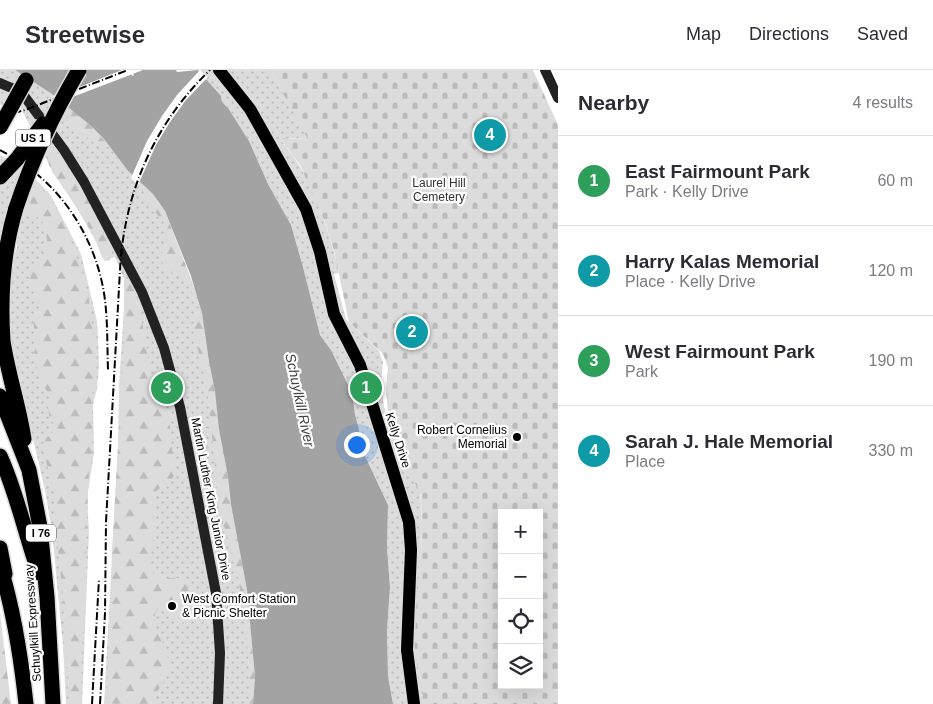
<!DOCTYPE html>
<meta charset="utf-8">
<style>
:root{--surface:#fff;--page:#f7f7f7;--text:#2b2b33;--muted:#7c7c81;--line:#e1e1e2;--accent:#111827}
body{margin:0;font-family:Helvetica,sans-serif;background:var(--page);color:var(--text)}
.controls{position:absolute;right:15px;bottom:15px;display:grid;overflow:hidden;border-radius:0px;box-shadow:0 5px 20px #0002}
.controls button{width:45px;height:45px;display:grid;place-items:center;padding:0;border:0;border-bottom:1px solid var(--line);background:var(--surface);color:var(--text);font:25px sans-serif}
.you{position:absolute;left:356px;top:374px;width:18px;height:18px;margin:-12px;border:4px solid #fff;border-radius:50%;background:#1a73e8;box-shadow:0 0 0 8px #1a73e833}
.badge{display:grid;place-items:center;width:32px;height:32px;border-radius:50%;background:var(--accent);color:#fff;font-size:16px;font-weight:700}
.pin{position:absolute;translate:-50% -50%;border:2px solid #fff;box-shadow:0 1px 5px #0006}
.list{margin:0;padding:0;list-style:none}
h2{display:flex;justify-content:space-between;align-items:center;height:65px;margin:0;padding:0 20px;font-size:21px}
h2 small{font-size:16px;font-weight:400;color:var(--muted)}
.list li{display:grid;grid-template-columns:32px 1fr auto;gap:15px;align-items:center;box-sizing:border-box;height:90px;padding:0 20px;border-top:1px solid var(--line)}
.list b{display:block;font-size:19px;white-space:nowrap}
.list p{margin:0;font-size:16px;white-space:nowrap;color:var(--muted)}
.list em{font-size:16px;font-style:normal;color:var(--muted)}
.icon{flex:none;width:28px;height:28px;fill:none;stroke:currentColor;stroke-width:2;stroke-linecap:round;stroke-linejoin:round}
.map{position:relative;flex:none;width:558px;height:634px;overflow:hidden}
header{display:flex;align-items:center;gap:30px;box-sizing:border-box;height:70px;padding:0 25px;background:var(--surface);border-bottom:1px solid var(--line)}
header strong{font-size:24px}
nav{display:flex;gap:28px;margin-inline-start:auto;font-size:18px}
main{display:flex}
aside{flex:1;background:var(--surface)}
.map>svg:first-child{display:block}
.green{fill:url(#green-dots)}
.forest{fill:url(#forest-firs)}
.cemetery{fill:url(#cemetery-stones);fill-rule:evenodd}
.water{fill:#a3a3a3}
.pier{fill:#fff}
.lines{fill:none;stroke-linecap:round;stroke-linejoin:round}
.primary-casing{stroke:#dbdbdb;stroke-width:15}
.motorway-casing{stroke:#dbdbdb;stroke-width:18}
.secondary{stroke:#222;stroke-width:10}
.primary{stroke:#000;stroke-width:12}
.motorway{stroke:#000;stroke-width:15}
.rail{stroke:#000;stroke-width:2;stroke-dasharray:8 2.5 1 2.5;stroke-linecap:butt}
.motorway-bridge-casing{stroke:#dbdbdb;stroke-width:18;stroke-linecap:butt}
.motorway-bridge{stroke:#000;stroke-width:15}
.poi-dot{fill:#000;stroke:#fff;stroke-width:2}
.labels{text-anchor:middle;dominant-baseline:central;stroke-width:4.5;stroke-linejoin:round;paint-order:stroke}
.shield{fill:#fff;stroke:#4c4c4c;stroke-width:1}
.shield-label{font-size:11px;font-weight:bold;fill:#000}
.park-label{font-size:12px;fill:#333;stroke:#fff}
.poi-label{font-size:12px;fill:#000;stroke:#fff;text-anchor:end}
.street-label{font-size:12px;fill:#000;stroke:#fff}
.water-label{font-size:14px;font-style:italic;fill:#444;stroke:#fff}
</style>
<header>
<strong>Streetwise</strong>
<nav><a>Map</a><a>Directions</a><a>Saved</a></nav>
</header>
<main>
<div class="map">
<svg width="558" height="634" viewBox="0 0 558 634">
<defs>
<pattern id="green-dots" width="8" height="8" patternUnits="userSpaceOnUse" patternTransform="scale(1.25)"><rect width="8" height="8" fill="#dcdcdc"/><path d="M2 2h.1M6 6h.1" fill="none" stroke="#bbb" stroke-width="1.8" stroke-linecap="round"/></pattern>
<pattern id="forest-firs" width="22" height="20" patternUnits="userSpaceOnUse" patternTransform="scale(1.25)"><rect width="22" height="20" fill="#dcdcdc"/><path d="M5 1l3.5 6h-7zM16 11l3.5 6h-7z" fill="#bbb"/></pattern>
<pattern id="cemetery-stones" width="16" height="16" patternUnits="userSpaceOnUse" patternTransform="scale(1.25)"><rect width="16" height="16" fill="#dcdcdc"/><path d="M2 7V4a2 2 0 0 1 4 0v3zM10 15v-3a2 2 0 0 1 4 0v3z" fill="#bbb"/></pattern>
</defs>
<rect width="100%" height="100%" fill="#fff"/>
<path class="green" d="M0,0h15l37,24 23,18 29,27 24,32 25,23 45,103 4,16 13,78 27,175 11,138h-149l14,-257 1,-62 5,-76v-30l-9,-22 -6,2 -10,-12 -23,-41 -23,-33 -35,-71 -18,3z
M198,0h72l39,69 -29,-1c6,10 15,19 20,29 19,33 31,70 39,106l-5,1 12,45 33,32 4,11 -2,21 3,24 17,47 19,32 2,41 -2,61 6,116h-33l-5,-28 -1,-45 3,-44 -3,-39 1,-43 -23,-49 -6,-18 -7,-45 -21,-43 -11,-15 -17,-68 -12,-42 -23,-41 -19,-43 -21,-33 -6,-6 -1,-6z
M0,85c18,10 36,23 50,39l31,60 16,67 1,15 1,28 -2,25 -4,15 1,49 -7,45 2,33 -7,173h-16l-3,-58 -11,-115 -7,-41 -33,-140 -4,-24 2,-60 7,-18v-24l-11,-5 -6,23z"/>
<path class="forest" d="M75,42l15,13 19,21 -4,2 -10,-4 -28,-23 1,-6z
M51,76h3l36,56 14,33 7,10 1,12 -3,4h-4l-3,-4 -10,-25 -43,-67 -1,-15z
M35,113l8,6 9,11 18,37 18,56 9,69 -6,40 2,28 -1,20 -3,18 -9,236h-11l-5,-99 -10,-91 1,-20 -9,-33 -1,-21 7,-7 3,-8 -5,-6 -2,-11 2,-8 -2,-8 -7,-8 -7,-31 3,-13 -3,-12 -1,-9 6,-12c-2,-6 -8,-23 -9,-26 -1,-12 11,-18 15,-27 5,-17 1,-39 -18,-40l-2,-10 7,-19z
M148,120l5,4 12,17 33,86 -4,-1 -9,-16 -18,-10 -6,-10 4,-27 -2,-12 -15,-17 -3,-10z
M129,211c11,9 19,79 22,97 1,11 9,18 14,27 6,15 5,30 7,45 1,6 4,13 4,19 -1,13 -17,17 -22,25v50l-4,14 2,12 2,5 13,3h13c0,0 5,5 6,6 6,11 9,43 -11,39 -5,-7 -4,-11 -2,-18l-3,-3c-26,7 -13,29 -5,46 3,7 4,15 5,23l-13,21 -3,12h-47l1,-47 3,-22 1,-83 14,-246 -1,-19z
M199,241l3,2 7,48 6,30 4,38 9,47 3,28 16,86 8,87 -2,27h-4c1,-48 -4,-94 -14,-140 -6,-27 -18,-51 -18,-78l-10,-98 -9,-38 -5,-33 2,-4z
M0,543l11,91h-11z"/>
<path class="cemetery" d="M270,0h263l25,55v579h-137l2,-10 -10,-48 9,-109 -1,-42 -17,-34 -16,-48 -2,-24 2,-21 -5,-14 -34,-32 -15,-71 -9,-29 -25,-57 -20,-27 28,1zM502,443h37v172h-37z"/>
<path class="water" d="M15,0h112l6,6 1,-1 -5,-5h47l1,2 21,-2 23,26 1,6 6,6 21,33 19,43 23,41 12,42 17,68 11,15 21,43 3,21 10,42 23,49 -1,43 3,39 -3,44 1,45 5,28h-140l2,-27 -8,-87 -16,-86 -3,-28 -9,-47 -4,-38 -6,-30 -7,-48 -11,-37 -26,-65 -12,-17 -25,-23 -24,-32 -14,-14 -38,-31z"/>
<path class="pier" d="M70,0h17l-10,18 45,-18h21l-73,28 -5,10 -13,-11 2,-1z
M200,0l8,7 -22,23 -16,22 -14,23 -18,40 -7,-7 16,-37 15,-25 15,-21z"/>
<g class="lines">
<g class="primary-casing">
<path id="primary" d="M219,0l31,39 56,100 14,43 14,62 26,51 49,157 2,28 -4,100 7,54"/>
</g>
<g class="motorway-casing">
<path id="motorway" d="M16,138c-13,43 -16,88 -13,133 5,33 16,65 21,98
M0,326l29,74 11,57 7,70 6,107
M0,386c17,37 25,78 39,117
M0,478l5,26
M0,496c14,45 21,91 26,138"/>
</g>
<path class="secondary" d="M545,0l13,28
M0,13l14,6 11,8 39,53 20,32 58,110 22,56 16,59 36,186 4,60 -2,51"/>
<use href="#primary" class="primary"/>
<use href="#motorway" class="motorway"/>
<path class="rail" d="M0,47l25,-7 103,-40
M0,80c9,5 18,10 26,16 42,29 70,78 78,127 4,26 3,51 4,77
M92,634l7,-125
M100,634l5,-91 1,-91 14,-252c4,-77 34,-146 90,-200"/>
<g class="motorway-bridge-casing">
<path id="motorway-bridge" d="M0,57l26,-47
M0,107l17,-18 26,-35
M16,138c16,-48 37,-94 63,-138"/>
</g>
<use href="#motorway-bridge" class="motorway-bridge"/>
</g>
<g class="poi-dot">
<circle cx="517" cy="367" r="5"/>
<circle cx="172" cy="536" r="5"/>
</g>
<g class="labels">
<g class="shield">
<rect x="15.5" y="59.5" width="35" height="17" rx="4"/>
<rect x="26" y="454.5" width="30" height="17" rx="4"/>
</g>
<g class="shield-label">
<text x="33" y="68">US 1</text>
<text x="41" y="463">I 76</text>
</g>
<g class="park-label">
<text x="439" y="113">Laurel Hill<tspan x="439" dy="14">Cemetery</tspan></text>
</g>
<g class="poi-label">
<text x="507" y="360">Robert Cornelius<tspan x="507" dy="14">Memorial</tspan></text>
<text x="182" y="529" text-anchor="start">West Comfort Station<tspan x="182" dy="14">&amp; Picnic Shelter</tspan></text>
</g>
<g class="street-label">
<text transform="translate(398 370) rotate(72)">Kelly Drive</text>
<text transform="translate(211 429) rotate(79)">Martin Luther King Junior Drive</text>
<text transform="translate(33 553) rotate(-94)">Schuylkill Expressway</text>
</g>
<g class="water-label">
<text transform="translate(300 330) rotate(78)">Schuylkill River</text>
</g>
</g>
</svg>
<div class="controls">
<button>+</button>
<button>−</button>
<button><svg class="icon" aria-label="locate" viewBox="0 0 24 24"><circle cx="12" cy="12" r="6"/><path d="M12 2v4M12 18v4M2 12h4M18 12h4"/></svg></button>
<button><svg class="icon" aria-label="layers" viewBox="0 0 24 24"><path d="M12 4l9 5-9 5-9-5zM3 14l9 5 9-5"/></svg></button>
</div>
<div class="you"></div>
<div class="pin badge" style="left:366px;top:318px;background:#2e9e5b">1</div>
<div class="pin badge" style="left:412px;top:262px;background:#0f9aa8">2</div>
<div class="pin badge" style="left:167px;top:318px;background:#2e9e5b">3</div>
<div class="pin badge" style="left:490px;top:65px;background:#0f9aa8">4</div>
</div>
<aside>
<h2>Nearby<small>4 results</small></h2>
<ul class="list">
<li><span class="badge" style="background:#2e9e5b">1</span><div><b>East Fairmount Park</b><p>Park · Kelly Drive</p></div><em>60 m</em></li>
<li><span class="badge" style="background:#0f9aa8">2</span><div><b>Harry Kalas Memorial</b><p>Place · Kelly Drive</p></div><em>120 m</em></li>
<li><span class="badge" style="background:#2e9e5b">3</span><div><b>West Fairmount Park</b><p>Park</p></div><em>190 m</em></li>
<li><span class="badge" style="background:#0f9aa8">4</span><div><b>Sarah J. Hale Memorial</b><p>Place</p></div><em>330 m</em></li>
</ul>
</aside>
</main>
